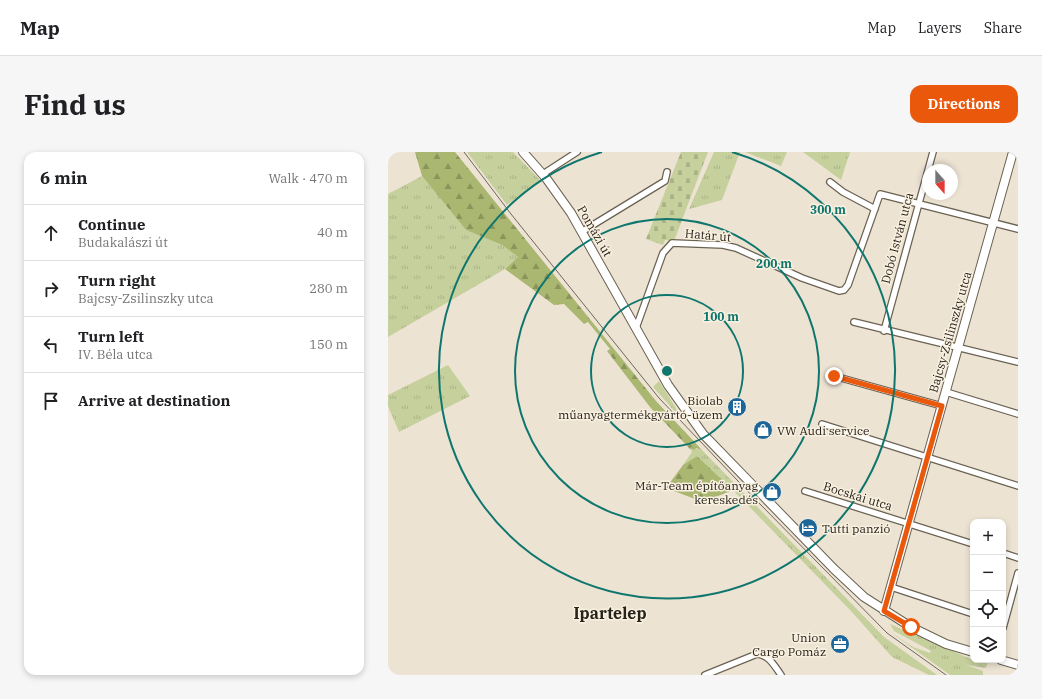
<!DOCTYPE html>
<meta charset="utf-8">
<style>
:root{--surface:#fff;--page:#f6f6f6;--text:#202124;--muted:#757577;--line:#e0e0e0;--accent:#ea580c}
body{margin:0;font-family:"IBM Plex Serif",serif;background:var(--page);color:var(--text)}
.controls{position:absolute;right:12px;bottom:12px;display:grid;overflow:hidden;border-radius:8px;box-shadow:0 2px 6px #0003}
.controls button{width:36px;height:36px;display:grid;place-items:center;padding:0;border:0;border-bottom:1px solid var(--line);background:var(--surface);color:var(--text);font:20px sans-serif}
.compass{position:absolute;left:534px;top:12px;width:36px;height:36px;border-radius:50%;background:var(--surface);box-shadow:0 2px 6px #0003;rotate:159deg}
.stop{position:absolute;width:12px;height:12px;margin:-9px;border:3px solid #ea580c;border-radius:50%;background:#fff}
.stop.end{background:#ea580c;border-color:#fff;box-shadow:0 1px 4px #0008}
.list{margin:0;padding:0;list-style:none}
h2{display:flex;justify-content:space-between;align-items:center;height:52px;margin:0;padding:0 16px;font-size:17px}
h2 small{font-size:13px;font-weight:400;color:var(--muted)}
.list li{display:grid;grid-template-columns:26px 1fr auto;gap:12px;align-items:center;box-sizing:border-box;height:56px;padding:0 16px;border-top:1px solid var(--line)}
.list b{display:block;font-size:15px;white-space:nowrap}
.list p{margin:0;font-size:13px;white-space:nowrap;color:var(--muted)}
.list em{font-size:13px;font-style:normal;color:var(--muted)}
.icon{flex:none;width:22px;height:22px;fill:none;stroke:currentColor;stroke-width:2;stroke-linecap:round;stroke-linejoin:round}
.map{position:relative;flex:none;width:630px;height:523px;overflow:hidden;border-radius:12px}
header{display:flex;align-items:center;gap:24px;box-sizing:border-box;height:56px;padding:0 20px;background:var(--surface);border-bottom:1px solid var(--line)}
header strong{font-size:19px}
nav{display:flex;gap:22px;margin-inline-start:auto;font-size:14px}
.intro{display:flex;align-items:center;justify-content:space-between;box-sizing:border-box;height:96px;padding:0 24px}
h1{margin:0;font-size:28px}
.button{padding:10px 18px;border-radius:12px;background:var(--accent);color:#fff;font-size:14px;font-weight:700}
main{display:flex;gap:24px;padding:0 24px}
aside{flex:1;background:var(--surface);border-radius:12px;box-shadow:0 2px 6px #0003}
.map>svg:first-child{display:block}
.grass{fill:url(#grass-tufts)}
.forest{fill:url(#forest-firs)}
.cemetery{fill:url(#cemetery-stones)}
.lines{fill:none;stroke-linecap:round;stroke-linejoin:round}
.stream{stroke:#62c7d1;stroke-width:1.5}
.street-casing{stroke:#6a6253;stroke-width:8}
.secondary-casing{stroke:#6a6253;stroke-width:10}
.street{stroke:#fff;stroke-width:5.5}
.secondary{stroke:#fff;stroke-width:8}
.tram{stroke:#6c675c;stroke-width:1}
.route{stroke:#ea580c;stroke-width:5}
.ring{fill:none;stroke:#0f766e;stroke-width:2}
.labels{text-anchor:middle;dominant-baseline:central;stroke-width:3;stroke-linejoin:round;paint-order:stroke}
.street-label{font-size:12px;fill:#27241d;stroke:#faf0e0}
.poi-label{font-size:12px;fill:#27241d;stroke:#faf0e0;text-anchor:end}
.district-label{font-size:16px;font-weight:bold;fill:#27241d;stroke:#faf0e0}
.centre{fill:#0f766e;stroke:#faf0e0;stroke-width:2}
.ring-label{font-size:12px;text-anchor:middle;font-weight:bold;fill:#0f766e;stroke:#faf0e0;stroke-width:3;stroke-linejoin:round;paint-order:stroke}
</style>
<header>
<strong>Map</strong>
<nav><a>Map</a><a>Layers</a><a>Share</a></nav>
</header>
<div class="intro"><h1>Find us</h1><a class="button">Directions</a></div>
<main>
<aside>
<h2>6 min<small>Walk · 470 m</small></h2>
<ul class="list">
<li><svg class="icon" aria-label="ahead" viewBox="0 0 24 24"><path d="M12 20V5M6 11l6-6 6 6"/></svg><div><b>Continue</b><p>Budakalászi út</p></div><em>40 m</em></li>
<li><svg class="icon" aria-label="right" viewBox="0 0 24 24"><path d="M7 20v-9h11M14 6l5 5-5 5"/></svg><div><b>Turn right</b><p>Bajcsy-Zsilinszky utca</p></div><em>280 m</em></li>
<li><svg class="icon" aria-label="left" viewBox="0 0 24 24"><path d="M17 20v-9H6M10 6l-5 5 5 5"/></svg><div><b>Turn left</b><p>IV. Béla utca</p></div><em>150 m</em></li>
<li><svg class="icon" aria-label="arrive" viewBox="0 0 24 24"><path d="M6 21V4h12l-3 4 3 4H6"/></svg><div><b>Arrive at destination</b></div></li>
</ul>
</aside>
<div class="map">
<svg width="630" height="523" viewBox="0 0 630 523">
<defs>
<pattern id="grass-tufts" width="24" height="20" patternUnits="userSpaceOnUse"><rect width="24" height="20" fill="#c6d09d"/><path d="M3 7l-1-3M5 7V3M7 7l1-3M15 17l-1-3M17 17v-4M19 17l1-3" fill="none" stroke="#aab287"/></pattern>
<pattern id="forest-firs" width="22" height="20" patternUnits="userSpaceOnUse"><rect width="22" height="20" fill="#aab771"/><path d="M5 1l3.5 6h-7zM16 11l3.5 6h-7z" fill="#8a955c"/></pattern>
<pattern id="cemetery-stones" width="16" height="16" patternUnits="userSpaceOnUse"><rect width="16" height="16" fill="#c6d09d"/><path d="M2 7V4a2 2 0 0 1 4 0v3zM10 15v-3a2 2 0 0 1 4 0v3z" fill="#aab287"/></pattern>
</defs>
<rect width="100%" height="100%" fill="#ede3d3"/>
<path class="grass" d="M79,0h46l28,29 -34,24z
M326,0h26l-18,48 -33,9z
M357,0h42l-6,14z
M415,0h47l-9,28z
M34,24l44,54 36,15 16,12 -13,12 -117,68v-143z
M60,213l22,31 -71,36 -11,-26v-11z
M271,229l17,27 2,7 -25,-28z
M301,295l13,3 182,187 53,38h-8l-37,-18 -41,-46 -118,-121 -36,-34 -14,9 9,-13z
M502,472l83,36 15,2 -2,6 -20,-3 17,6v4h-33l-61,-44 24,16 17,6 1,-2 -37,-20z"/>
<path class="forest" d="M27,0h40l201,249 46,49 -6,-2 -2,2 -3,-3 -1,2 -40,-42 -43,-56 3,-2 -22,-27 -4,2 -20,-20 -10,1 -49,-36 13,-12 -16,-12 -36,-15 -44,-54z
M309,304l36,34 -30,12 -37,-14 17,-23z"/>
<path class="cemetery" d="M293,0h27l-34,89 -9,-1 -2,5 -17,-6z"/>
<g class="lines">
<path class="stream" d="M619,472l11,-39
M615,486l3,-11"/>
<g class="street-casing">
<path id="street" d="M155,22l34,-22
M442,30l13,10 32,17
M195,79l82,-50 2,-9
M466,170l164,40
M248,176l27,-75 9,-10 51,2 13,3 66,30 37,13 5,-1 4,-5 32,-91 138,35
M496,179l49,-179
M446,224l108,30
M558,240l72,22
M434,272l196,62
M417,339l168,53
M615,401l15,5
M503,435l82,27
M615,476l15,-55
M317,523l52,-21c12,1 17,11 24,21"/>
</g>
<g class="secondary-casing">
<path id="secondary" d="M135,0l23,26 25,35 97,172 35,49 131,135 30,28 47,30 35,17 27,8
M496,459l129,-459
M613,508l17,5"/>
</g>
<use href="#street" class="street"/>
<use href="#secondary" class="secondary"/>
<path class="tram" d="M76,0l47,62 148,184 98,103 130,132 59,42"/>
</g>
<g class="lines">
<path class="route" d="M446,224l108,30 -58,205 27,16"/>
</g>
<g class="ring">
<circle cx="279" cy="219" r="76"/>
<circle cx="279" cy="219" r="152"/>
<path d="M344 0A228 228 0 1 1 214 0"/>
</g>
<defs>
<g id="building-disc" transform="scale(1)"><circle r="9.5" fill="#1d6699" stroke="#faf0e0"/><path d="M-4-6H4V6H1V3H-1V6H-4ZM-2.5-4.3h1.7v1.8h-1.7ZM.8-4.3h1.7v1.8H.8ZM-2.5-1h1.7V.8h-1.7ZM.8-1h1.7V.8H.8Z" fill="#fff"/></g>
<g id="shop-disc" transform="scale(1)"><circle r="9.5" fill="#1d6699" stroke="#faf0e0"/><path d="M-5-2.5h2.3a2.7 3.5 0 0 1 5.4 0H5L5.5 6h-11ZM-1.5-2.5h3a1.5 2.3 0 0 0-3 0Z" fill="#fff"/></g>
<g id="hotel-disc" transform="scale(1)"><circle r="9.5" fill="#1d6699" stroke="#faf0e0"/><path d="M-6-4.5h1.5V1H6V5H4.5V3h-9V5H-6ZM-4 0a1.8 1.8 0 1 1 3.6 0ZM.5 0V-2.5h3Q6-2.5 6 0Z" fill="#fff"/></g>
<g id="office-disc" transform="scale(1)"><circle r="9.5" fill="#1d6699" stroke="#faf0e0"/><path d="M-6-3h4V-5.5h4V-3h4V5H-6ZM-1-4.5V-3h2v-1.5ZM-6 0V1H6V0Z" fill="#fff"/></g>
</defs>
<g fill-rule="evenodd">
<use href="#building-disc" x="349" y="255"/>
<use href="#shop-disc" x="375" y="278"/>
<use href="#shop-disc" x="384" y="340"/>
<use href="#hotel-disc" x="420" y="376"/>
<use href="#office-disc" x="452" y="492"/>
</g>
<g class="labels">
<g class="street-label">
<text transform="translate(207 79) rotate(60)">Pomázi út</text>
<text transform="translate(320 83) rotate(5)">Határ út</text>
<text transform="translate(509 86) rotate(-75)">Dobó István utca</text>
<text transform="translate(562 180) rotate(-74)">Bajcsy-Zsilinszky utca</text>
<text transform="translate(470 344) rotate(17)">Bocskai utca</text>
</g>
<g class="poi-label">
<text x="335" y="248">Biolab<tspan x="335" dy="14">műanyagtermékgyártó-üzem</tspan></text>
<text x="389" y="278" text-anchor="start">VW Audi service</text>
<text x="370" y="333">Már-Team építőanyag<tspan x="370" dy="14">kereskedés</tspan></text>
<text x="434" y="376" text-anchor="start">Tutti panzió</text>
<text x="438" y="485">Union<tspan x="438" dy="14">Cargo Pomáz</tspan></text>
</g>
<g class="district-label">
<text x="222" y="461">Ipartelep</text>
</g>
</g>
<circle cx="279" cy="219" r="6" class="centre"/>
<g class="ring-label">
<text x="440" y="62">300 m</text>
<text x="386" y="116">200 m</text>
<text x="333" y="169">100 m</text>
</g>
</svg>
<div class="controls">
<button>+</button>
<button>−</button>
<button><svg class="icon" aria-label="locate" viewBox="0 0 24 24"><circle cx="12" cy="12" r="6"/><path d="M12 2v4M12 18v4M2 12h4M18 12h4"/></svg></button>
<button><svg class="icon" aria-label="layers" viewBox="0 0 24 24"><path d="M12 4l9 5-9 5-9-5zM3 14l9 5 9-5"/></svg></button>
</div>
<svg class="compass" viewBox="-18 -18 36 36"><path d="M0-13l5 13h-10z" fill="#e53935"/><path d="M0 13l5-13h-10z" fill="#757577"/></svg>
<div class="stop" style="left:523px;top:475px"></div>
<div class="stop end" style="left:446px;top:224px"></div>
</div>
</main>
